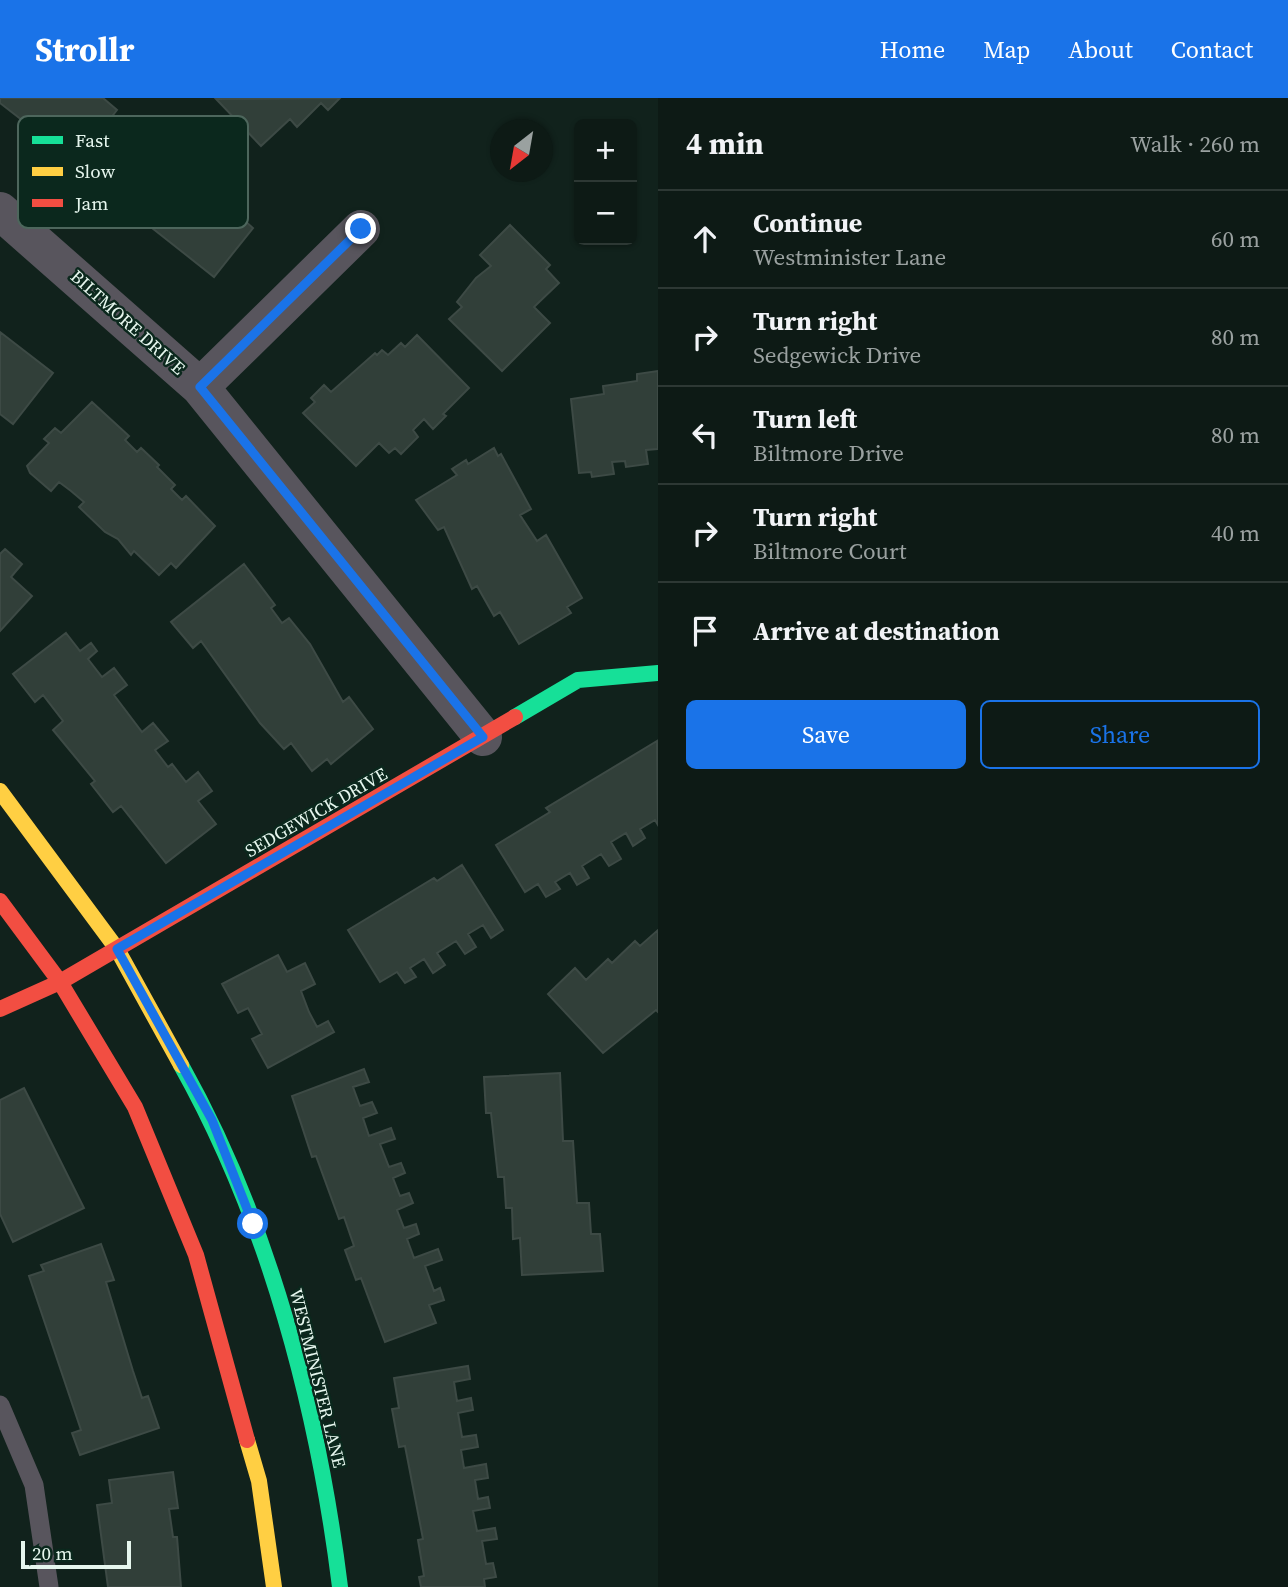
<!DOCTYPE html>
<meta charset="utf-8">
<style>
:root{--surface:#0d1a15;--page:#16231e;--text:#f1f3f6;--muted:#9aa1a0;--line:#2d3834;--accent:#1a73e8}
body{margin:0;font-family:"Source Serif 4",serif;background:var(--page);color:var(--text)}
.controls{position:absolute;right:21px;top:21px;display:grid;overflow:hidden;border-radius:10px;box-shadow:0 2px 5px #0004}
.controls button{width:63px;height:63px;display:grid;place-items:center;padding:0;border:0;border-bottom:2px solid var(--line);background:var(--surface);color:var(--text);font:35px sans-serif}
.compass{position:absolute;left:490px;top:21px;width:63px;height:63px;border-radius:50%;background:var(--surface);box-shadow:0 2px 5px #0004;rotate:211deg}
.scale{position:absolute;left:21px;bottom:18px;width:110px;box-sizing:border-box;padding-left:7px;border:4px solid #e6f6ee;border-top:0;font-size:19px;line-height:24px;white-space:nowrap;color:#e6f6ee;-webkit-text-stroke:5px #0b281d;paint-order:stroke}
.stop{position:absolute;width:21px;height:21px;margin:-16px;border:5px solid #1a73e8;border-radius:50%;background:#fff}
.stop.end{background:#1a73e8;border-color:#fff;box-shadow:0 2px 7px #0008}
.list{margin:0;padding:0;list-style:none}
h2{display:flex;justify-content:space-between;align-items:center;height:91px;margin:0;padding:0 28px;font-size:30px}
h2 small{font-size:23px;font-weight:400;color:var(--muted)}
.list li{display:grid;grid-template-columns:46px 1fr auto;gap:21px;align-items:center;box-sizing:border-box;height:98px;padding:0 28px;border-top:2px solid var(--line)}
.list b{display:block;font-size:26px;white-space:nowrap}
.list p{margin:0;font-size:23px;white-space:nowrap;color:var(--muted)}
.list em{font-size:23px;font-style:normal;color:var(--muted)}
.actions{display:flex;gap:14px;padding:21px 28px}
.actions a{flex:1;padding:16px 0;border:2px solid var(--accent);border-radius:10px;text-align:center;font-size:24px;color:var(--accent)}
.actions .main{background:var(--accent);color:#fff}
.icon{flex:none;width:38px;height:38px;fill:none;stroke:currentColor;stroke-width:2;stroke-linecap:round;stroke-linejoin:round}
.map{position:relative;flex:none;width:658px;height:1489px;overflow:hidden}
header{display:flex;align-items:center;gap:42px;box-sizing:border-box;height:98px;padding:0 35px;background:var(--accent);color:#fff}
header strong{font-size:33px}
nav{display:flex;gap:38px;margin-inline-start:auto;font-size:24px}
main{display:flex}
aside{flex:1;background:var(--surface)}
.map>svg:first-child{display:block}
.building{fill:#313f39;stroke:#3d4a45;stroke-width:2}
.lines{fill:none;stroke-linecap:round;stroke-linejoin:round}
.lane{stroke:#58555d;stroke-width:19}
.street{stroke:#58555d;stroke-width:38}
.fast{stroke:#16e098;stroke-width:16}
.slow{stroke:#ffcf43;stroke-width:16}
.jam{stroke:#f24e42;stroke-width:16}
.route{stroke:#1a73e8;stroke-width:9}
.labels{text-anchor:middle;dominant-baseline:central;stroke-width:5;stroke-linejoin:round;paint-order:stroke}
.street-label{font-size:18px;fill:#e6f6ee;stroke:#0b281d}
.key{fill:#0b281d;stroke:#4d665c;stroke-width:2}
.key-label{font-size:19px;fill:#e6f6ee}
</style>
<header>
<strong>Strollr</strong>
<nav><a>Home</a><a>Map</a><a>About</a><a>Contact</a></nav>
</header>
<main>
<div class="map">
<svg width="658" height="1489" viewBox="0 0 658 1489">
<rect width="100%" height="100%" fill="#11221c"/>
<path class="building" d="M0,0h103l14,12 -41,52 -76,-59z
M340,0l-12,12 -7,-7 -24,24 -7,-8 -29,27 -45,-47z
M145,32l57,46 -3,4 54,48 -39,49 -86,-68 4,-3 -29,-23z
M510,127l40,40 -4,4 13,14 -25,24 16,16 -48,48 -53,-52 13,-12 -5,-5 19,-24 15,-12 -11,-11z
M0,234l53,41 -40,51 -13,-10z
M417,237l52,53 -26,26 3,2 -13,13 -9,-10 -11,11 5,7 -17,17 -6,-6 -6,5 -10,-10 -23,23 -53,-53 12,-11 -4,-4 13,-13 7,7 44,-39 2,2 5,-5 6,5 13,-12 4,4z
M658,273v78l-12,1 2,14 -22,3 -1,-6 -13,1 2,12 -22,3 -1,-5 -12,1 -8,-74 33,-5 -1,-8 34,-5v-7z
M92,304l37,34 -4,4 12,12 4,-4 18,17 -2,2 18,18 -4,4 11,11 4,-4 29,30 -39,42 -5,-5 -12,12 -25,-24 -3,4 -13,-16 -13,-7 -26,-25 5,-5 -13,-11 -12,-9 -8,9 -21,-18 -3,-7 22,-23 -5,-4 11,-11 6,5z
M494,350l4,8 3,-2 30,55 -11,6 17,26 9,-6 36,63 -15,9 4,6 -52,31 -19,-32 -6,4 -17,-30 -5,3 -28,-62 -6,3 -22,-30 41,-25 -5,-6 14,-9 2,4z
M5,451l17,15 -11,13 21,19 -32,35v-77z
M244,466l31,41 -4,3 11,15 7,-5 21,26 33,58 6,-5 24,32 -42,35 -4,-5 -15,12 -21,-28 -7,6 -24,-26 -59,-82 -8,7 -22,-26z
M66,535l14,18 11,-8 6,8 -9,8 14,18 12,-9 13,17 -13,10 28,37 11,-9 15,18 -13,9 13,17 4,-3 14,18 12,-10 14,19 -14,10 18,23 -50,39 -45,-57 -8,6 -22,-28 4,-3 -42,-51 10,-9 -20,-26 -8,7 -22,-28z
M657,643l1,84 -3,-5 -15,9 5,9 -12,8 -7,-13 -15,9 10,17 -12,7 -8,-12 -19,12 7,12 -12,7 -7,-12 -15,9 5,7 -14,8 -8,-13 -13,8 -29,-47 54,-33 -4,-4z
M462,767l41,65 -12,8 -8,-13 -15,9 8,13 -11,7 -9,-13 -19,12 8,12 -12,8 -9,-14 -14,9 6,9 -11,6 -8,-11 -17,10 -32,-52 86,-52 3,3z
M658,832v82l-2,-2 -53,43 -55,-59 27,-26 11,12 22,-21 4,4 23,-22 5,5z
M278,857l9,17 18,-9 10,21 -14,7 8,21 8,15 11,-6 6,11 -66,36 -16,-29 10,-5 -14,-26 -10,5 -16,-29z
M364,971l5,13 -16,5 7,19 12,-4 5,11 -14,5 6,18 22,-8 4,11 -15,5 9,23 12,-4 4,10 -12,5 7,18 9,-3 4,10 -16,7 7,18 12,-4 3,10 -12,5 7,19 24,-9 4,11 -17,6 9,25 6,-3 4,12 -15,5 7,18 -51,19 -24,-64 -5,2 -11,-30 9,-4 -10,-29 -5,2 -23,-63 -4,1 -20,-61z
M560,975l3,68h10l4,62h12l2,31h9l3,37 -81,4 -2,-37 -7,1 -1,-31h-6l-2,-31h-6l-7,-64h-5l-2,-36z
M24,990l60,120 -71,34 -13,-28v-114z
M101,1146l13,36 -8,2 27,89 9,27 6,-2 11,32 -79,27 -8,-22 9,-3 -52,-154 15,-5 -3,-6z
M468,1268l2,13 -16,3 3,19 14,-3 2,12 -15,3 4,24 14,-2 2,12 -17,3 3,18 22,-4 2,14 -13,2 3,19 10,-2 2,11 -17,3 4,20 18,-3 2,11 -15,2 4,23 7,-1 3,14 -12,2 1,8h-64l-2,-10 5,-1 -6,-36 5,-1 -18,-93 -6,1 -7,-38 7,-1 -5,-30z
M173,1374l5,36 -9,1 4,28h4l4,50h-73l-11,-82 15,-2 -3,-23z"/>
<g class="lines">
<path class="lane" d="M0,1307l34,80 15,102"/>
<path class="street" d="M0,113l200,176 283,350
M200,289l161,-158"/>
<path class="fast" d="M515,619l63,-37 80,-7
M181,967c88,157 137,344 159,522"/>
<path class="slow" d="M0,693l117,158 64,116
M247,1342l12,41 15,106"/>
<path class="jam" d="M0,803l60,81 75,125 61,148 51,185
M0,911l60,-27 455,-265"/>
</g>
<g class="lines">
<path class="route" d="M253,1126l-41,-104 -95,-171 366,-212 -283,-350 161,-158"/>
</g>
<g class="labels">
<g class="street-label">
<text transform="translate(128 224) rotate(42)">BILTMORE DRIVE</text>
<text transform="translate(316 714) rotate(-30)">SEDGEWICK DRIVE</text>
<text transform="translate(318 1280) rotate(76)">WESTMINISTER LANE</text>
</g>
</g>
<rect x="18" y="18" width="230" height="112" rx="10" class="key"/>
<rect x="32" y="38" width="31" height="8" fill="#16e098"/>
<rect x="32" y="69" width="31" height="9" fill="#ffcf43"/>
<rect x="32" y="101" width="31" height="8" fill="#f24e42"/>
<g class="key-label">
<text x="75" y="49">Fast</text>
<text x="75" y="80">Slow</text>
<text x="75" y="112">Jam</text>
</g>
</svg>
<div class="controls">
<button>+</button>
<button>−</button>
</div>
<svg class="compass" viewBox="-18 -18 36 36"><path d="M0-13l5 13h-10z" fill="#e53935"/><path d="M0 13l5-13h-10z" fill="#9aa1a0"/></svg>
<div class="scale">20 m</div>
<div class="stop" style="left:253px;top:1126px"></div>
<div class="stop end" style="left:361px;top:131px"></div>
</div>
<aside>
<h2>4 min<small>Walk · 260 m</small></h2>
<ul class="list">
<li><svg class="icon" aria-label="ahead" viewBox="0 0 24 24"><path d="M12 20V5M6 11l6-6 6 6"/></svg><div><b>Continue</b><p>Westminister Lane</p></div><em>60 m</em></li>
<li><svg class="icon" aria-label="right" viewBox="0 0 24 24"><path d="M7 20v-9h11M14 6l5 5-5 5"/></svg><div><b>Turn right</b><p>Sedgewick Drive</p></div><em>80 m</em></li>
<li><svg class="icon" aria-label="left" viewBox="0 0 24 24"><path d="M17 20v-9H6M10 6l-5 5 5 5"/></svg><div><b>Turn left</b><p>Biltmore Drive</p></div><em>80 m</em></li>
<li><svg class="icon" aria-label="right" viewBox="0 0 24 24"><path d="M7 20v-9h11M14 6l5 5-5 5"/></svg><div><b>Turn right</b><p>Biltmore Court</p></div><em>40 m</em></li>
<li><svg class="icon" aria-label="arrive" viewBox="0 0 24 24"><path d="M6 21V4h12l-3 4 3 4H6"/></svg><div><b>Arrive at destination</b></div></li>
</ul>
<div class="actions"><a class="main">Save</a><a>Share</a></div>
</aside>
</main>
